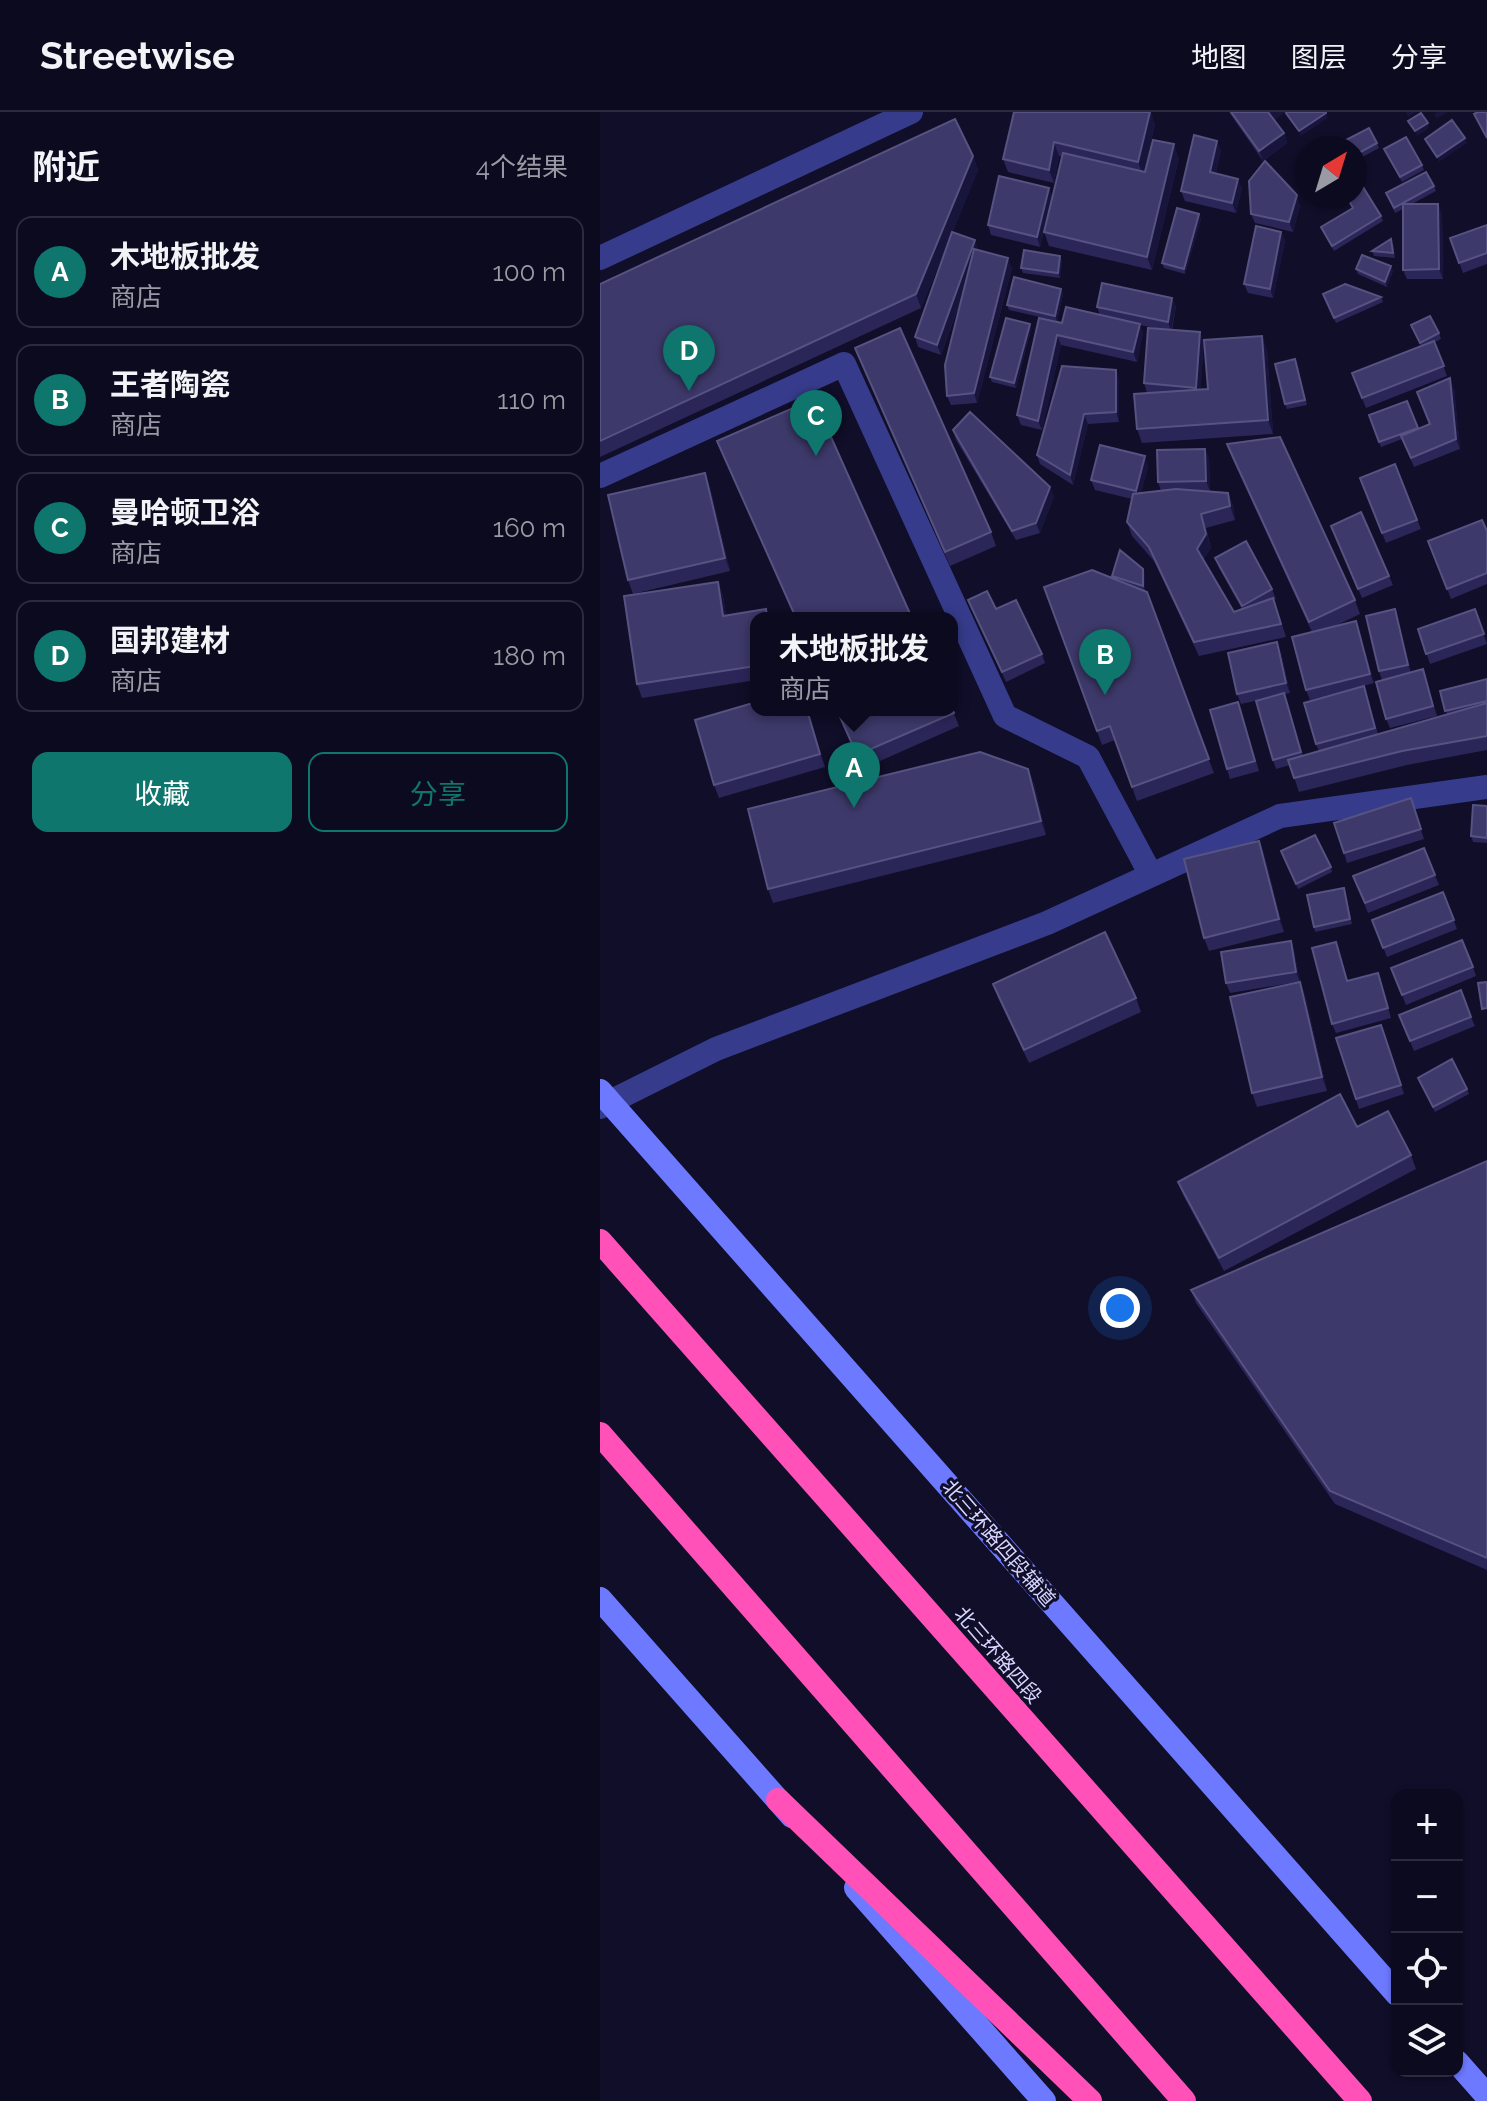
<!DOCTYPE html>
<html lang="zh">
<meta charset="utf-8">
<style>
:root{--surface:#0c0a1f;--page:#151328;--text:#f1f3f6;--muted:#9a9aa4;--line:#2c2b3d;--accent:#0f766e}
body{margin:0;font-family:Raleway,"Noto Sans SC",sans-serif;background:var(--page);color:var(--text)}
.controls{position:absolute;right:24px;bottom:24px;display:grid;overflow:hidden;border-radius:16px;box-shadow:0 2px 6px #0004}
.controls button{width:72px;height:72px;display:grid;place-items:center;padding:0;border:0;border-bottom:2px solid var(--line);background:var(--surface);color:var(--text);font:40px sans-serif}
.compass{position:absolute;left:695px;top:24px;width:72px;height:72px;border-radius:50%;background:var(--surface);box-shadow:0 2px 6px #0004;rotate:38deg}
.you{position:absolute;left:520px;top:1196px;width:28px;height:28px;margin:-20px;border:6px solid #fff;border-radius:50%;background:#1a73e8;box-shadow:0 0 0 12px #1a73e833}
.badge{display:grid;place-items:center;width:52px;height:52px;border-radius:50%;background:var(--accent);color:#fff;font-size:26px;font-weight:700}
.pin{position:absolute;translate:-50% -66px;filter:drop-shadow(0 2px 4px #0008)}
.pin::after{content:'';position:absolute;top:42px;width:28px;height:24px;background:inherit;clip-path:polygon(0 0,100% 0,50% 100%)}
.popup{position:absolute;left:150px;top:500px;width:208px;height:104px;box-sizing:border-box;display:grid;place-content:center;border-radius:16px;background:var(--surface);filter:drop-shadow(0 2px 6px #0005);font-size:26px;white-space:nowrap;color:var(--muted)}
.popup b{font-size:30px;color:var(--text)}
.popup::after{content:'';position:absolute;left:50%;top:100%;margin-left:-16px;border:16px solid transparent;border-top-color:var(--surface)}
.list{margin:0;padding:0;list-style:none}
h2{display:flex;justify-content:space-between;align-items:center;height:104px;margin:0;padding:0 32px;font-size:34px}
h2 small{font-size:26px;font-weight:400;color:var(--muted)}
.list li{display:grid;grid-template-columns:52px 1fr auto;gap:24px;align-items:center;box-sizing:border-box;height:112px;margin:0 16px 16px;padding:0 16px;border:2px solid var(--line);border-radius:16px}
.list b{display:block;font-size:30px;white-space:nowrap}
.list p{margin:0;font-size:26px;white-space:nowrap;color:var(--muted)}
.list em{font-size:26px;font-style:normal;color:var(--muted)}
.actions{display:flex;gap:16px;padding:24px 32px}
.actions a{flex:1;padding:18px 0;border:2px solid var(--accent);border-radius:16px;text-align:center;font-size:28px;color:var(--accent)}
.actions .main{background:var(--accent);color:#fff}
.icon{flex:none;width:44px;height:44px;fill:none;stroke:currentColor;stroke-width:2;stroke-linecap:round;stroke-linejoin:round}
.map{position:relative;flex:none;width:887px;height:1989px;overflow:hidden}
header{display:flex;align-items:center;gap:48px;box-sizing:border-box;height:112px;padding:0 40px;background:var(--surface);border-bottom:2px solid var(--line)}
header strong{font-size:38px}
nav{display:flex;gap:44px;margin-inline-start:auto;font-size:28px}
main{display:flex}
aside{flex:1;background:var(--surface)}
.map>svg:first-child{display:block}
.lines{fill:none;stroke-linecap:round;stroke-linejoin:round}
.street{stroke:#363c8b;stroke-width:24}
.secondary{stroke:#6d79ff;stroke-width:24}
.highway{stroke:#ff51b7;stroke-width:24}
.wall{fill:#2b2658}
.shaded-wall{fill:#18153d}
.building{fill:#3d396a;stroke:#565281;stroke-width:2}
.labels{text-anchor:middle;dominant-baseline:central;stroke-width:6;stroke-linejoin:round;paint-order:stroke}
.street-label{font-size:20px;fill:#d7d6ff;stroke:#100e29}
</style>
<header>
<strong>Streetwise</strong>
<nav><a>地图</a><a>图层</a><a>分享</a></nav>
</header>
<main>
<aside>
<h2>附近<small>4个结果</small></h2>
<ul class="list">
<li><span class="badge">A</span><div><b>木地板批发</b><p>商店</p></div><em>100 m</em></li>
<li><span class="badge">B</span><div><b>王者陶瓷</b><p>商店</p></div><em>110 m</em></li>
<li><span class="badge">C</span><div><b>曼哈顿卫浴</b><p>商店</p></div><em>160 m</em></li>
<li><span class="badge">D</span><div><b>国邦建材</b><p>商店</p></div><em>180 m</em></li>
</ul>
<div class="actions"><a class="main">收藏</a><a>分享</a></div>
</aside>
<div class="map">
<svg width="887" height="1989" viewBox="0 0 887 1989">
<rect width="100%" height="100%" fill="#100e29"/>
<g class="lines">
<path class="street" d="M0,146l311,-146
M0,364l244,-112 161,352 83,41 63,118
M0,995l116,-58 331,-126 233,-107 207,-29"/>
<path class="secondary" d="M0,979l797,903
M0,1487l192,217
M256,1776l188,213
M857,1950l30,34"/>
<path class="highway" d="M0,1129l760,860
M0,1322l584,667
M178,1688l312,301"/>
</g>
<path class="wall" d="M414,0l141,12 -11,48 35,-14 -27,112 -103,-24 -5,-14 7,-27 -11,42 -49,-12 -3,-10 61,-37 3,10 10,-41 -3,-1 -5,27 -46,-11 -5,-13z
M629,0h56l-11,8 10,13 3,10 -24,18z
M777,31l2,5 -24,13v-13z
M784,37l38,16 2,5 -22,12z
M621,38l-5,23 26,15 -6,25 -51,-12 -4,-10z
M373,44l5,14 -57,138 -321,149v-173z
M755,49l7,15 -7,4z
M834,74l2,5 -24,13 30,10 1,65h-36l-4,-9v-61l-8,4 -9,-20z
M747,85l34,19 2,5 -49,30 -13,-24 32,-19z
M700,93l-7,27 -38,-9 -4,-9z
M599,102l2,5 -16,55 -21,-6 -2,-5z
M887,113v39l-24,9 -13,-35z
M681,120l4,9 -12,57 -25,-5 -4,-9z
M793,132l2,14 -21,-2 -2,-5z
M378,138l34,18 -35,135 -26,2 -4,-9 17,-105 -23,64 -23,-8 -3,-10z
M460,144l2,5 -2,17 -37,-5 -2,-5z
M756,157l37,2 -6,16 -29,-13z
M461,177l2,5 -6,27 -48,-11 -2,-5z
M723,182l58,3 2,5 -47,21z
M572,186l4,9 -4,23 32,12 -4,48 8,-1 59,-40 6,85 -131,9 -5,-14 14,-36h-4l-3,-10 16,-54 -20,-4 3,8 -6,29 -76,-17 -19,85 -21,-5 -4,-10 45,-92 38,-8 -3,-8z
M430,212l1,5 -15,59 -24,-6 -2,-5z
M811,213l28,8 2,6 -6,3 12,34 -81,32 -14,-35 69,-27z
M255,236l136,184 5,14 -46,20z
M697,252l10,41 -20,4 -2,-5z
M519,268v42l-31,2 -15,61 -33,-21 -3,-9z
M854,276l6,61 -46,18 -12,-28 -21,8 -12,-32 38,-14 11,28 12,-5z
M353,318l101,66 -14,37 -24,7 -60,-100z
M117,329l195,177h-117z
M627,332l128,156 5,14 -29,14 25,-7 18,62 -64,17 -4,-10 6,-58 -80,-174z
M605,337l4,10 1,32 18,2 5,13 2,14 -29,8 5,20 -8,12 31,52 8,-3 -23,-41 -4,-10 57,31 4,10 -2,1 12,37 -87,19 -45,-95 -22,-25 -5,-14 5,-23 -37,-9 -4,-10 57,-14 -7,27 20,-2 -3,-9z
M795,352l26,65 -35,14 -26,-65z
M110,375l20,84 -97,23 -5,-14z
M731,414l58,50 4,9 -31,13z
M887,419v53l-36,15 -23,-58z
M543,457l2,5v16l69,183 -77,28 -22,-61 -13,5 -58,-158 69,-9 -1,-2z
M118,470l5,14 3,19 30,3v62l-114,18 -5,-14z
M368,488l28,9 46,45 3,9 -39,19z
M795,497l16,63 12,-3 14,47 -47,12 -4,-9 -4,-39 -3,-9z
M875,497l12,35 -57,20 -12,-35z
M681,540l9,41 -5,1 18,62 16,-5 -3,-7 51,-48 11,38 69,-20 -7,-23 47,-12v71l-80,15 -108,27 -9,-27 -14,4 -3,-9 -5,-62 -27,6 -4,-10z
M352,597l7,17 -97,43 -26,-59h116z
M208,598l17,57 -106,31 -5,-13z
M641,600l18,59 -29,8 -3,-10z
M434,671l12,52 -273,68 -5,-14z
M811,686l13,41 -77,24 -3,-10z
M887,694v37l-14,-1 -2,-6z
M659,729l5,13 20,78 -75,19 -5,-13z
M824,736l15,37 -71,28 -15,-37z
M681,739l50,16 1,5 -34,17z
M843,780l14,37 -70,28 -15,-37z
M745,781l7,31 -37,8 -1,-5z
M691,829l3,10 6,31 5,13 22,96 -70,16 -5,-14 45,-111 -67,11 -4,-10z
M736,830l12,39 30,-8 13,45 -55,15 -4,-9z
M873,855l3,9 -70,29 -15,-37z
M393,872l143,14 5,14 -112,51 -31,-65z
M799,903l72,2 4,9 -61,25z
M781,913l23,69 -45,15 -23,-71z
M818,966l49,11 2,5 -34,18z
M757,1015l54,28 5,14 -192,102 -41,-76 -5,-13z
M887,1049v409l-152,-66 -139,-201 -5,-13z"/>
<path class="shaded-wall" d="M550,0h1l4,12 -12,52 -5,-14z
M668,0h17l-13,10z
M806,0h10l-8,5z
M838,0h10l-12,7 -2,-5z
M726,1l2,5 -27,18 -2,-5z
M828,11l1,5 -12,8 -2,-5z
M684,21l3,10 -24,18 -4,-10z
M865,26l2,5 -28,19 -2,-5z
M617,29l4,9 -7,32 -4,-10z
M454,30l5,14 -5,27 -5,-13z
M574,32l5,14 -27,112 -5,-13z
M373,44l5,14 -57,138 -5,-14z
M638,67l4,9 -6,25 -4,-10z
M449,76l3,10 -12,49 -3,-10z
M697,83l3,10 -7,27 -4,-10z
M838,92l4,10 1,65 -4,-10z
M599,102l2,5 -16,55 -1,-5z
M681,120l4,9 -12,57 -3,-9z
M375,128l3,10 -37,105 -4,-10z
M460,144l2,5 -2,17 -2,-5z
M408,146l4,10 -35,135 -3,-10z
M791,154l2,5 -6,16 -2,-5z
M461,177l2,5 -6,27 -2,-5z
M572,186l4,9 -5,24 -3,-9z
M430,212l1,5 -15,59 -2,-5z
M540,212l3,9 -6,29 -4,-10z
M600,220l4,10 -4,56 -4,-10z
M457,223l4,10 -19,85 -4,-9z
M662,224l5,13 6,85 -5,-14z
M516,258l3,10v42l-3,-10z
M850,266l4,10 6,61 -4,-10z
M484,302l4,10 -15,61 -3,-10z
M605,337l4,10 1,32 -4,-10z
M545,344l3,10 -9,35 -3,-10z
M105,361l5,14 20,84 -5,-13z
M450,375l4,9 -14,37 -4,-10z
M628,381l5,13 2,14 -5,-14z
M601,402l10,34 -9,15 -5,-14z
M543,457l2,5v17l-2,-5z
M118,470l5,14 5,33 -5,-13z
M795,497l3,10 14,55 -4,-9z
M756,509l4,10 14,52 -4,-9z
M677,530l4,10 9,41 -4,-10z
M207,598h1l17,57 -5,-13z
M428,657l6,14 12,52 -5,-14z
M659,729l5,13 20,78 -5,-13z
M691,829l3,10 6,31 -4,-10z
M700,870l5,13 22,96 -5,-14z"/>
<path class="building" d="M414,0h136l-12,50 -84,-20 -5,28 -46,-11z
M631,0h37l16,21 -25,18z
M687,0h39v1l-27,18 -13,-18z
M878,0h9v26l-13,-24z
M821,1l7,10 -13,8 -7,-10z
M355,7l18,37 -57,138 -316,147v-157z
M852,8l13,18 -28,19 -12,-18z
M769,16l8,15 -22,12v-7h-16l3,-6z
M594,23l23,6 -7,31 28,7 -6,24 -51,-12z
M806,25l16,28 -22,12 -16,-28z
M553,28l21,4 -27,113 -103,-25 19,-79 82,19z
M665,49l32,34 -8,27 -38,-8 -2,-33z
M755,49l5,10 -5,3z
M826,60l8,14 -40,22 -8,-15z
M399,64l50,12 -12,49 -49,-12z
M763,75l18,29 -49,30 -11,-19 32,-19 -6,-11 8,-1v-4z
M803,92h35l1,65 -36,1z
M577,96l22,6 -15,55 -22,-6z
M887,113v28l-28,10 -9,-25z
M656,114l25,6 -11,57 -26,-5z
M352,120l23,8 -38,105 -22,-8z
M791,127l2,14 -21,-2z
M374,137l34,9 -34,135 -27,3 -2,-31z
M424,138l36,6 -2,17 -37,-5z
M762,143l29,11 -6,16 -29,-13z
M414,165l47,12 -6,27 -48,-11z
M502,171l70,15 -4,24 -71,-15z
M745,172l36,13 -47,21 -11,-24z
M466,195l74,17 -7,28 -76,-17 -19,86 -21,-6 22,-97 23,5z
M830,204l9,17 -19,10 -9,-18z
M406,206l24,6 -16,59 -24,-6z
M300,216l91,204 -46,20 -90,-204z
M548,216l52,4 -4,56 -52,-5z
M662,224l6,84 -131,9 -3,-35 74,-5 -4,-49z
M834,229l10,25 -82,32 -10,-25z
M695,247l10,41 -20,4 -10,-40z
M462,254l54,4v42l-32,2 -14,61 -33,-20z
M850,266l6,61 -45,19 -10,-22 29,-12 -13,-32z
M214,287l98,219h-116l-79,-177z
M807,289l11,27 -39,14 -10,-27z
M370,300l80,75 -14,36 -24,8 -59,-101z
M680,325l75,163 -46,22 -82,-178z
M500,333l45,11 -9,35 -45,-11z
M605,337l1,32 -48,1 -1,-32z
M795,352l22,56 -35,13 -22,-55z
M105,361l20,85 -97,22 -20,-85z
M576,377l52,4 2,13 -29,8 5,20 -9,15 37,63 39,-14 8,26 -87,18 -45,-95 -22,-25 6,-28z
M761,400l28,64 -31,13 -27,-63z
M882,408l5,11v42l-40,16 -19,-48z
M646,429l26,48 -30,17 -27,-48z
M520,438l23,19v17l-31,-10z
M492,458l55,22 62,167 -77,28 -22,-61 -13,5 -53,-144z
M118,470l5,34 43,-7 1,9h-11v48l-119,18 -13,-88z
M387,479l9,18 20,-9 26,54 -40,18 -34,-72z
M795,497l13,56 -29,6 -13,-55z
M875,497l9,25 -58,20 -8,-25z
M756,509l14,53 -64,16 -14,-53z
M677,530l9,41 -49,11 -9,-41z
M823,557l10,37 -47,13 -10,-37z
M887,567v22l-42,10 -5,-20z
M764,574l11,42 -59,16 -12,-41z
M684,581l17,59 -28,8 -17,-59z
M156,590v8h51l13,44 -106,31 -19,-65z
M638,590l17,59 -28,8 -17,-59z
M887,591v33l-85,15 -108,27 -6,-18z
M352,597l2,4 -97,42 -20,-45h115z
M380,640l48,17 13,52 -273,68 -20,-80z
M811,686l10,31 -77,24 -10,-30z
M873,693l14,1v32l-16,-2z
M715,723l16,32 -35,17 -15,-33z
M659,729l20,78 -75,19 -20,-79z
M824,736l11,27 -70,28 -12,-27z
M744,776l6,31 -36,8 -7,-32z
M843,780l11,28 -71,28 -11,-28z
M505,820l31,66 -112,52 -31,-66z
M862,828l11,27 -71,28 -11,-27z
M691,829l5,31 -70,11 -5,-31z
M736,830l11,39 31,-8 10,35 -56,16 -20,-76z
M700,870l22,95 -70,16 -22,-96z
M887,870v26l-5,1 -4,-26z
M861,878l10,27 -61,24 -11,-26z
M781,913l20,60 -45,14 -20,-61z
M852,947l15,30 -34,18 -15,-29z
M740,982l17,33 31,-16 23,44 -192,103 -41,-76z
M887,1049v397l-157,-67 -139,-201z"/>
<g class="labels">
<g class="street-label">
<text transform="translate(399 1431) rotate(49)">北三环路四段辅道</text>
<text transform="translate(398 1543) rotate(49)">北三环路四段</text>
</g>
</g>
</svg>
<div class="controls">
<button>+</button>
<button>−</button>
<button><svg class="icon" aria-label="locate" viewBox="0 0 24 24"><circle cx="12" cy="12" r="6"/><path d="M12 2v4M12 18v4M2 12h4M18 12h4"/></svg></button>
<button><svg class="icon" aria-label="layers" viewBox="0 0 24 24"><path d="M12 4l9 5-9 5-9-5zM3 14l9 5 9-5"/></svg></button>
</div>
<svg class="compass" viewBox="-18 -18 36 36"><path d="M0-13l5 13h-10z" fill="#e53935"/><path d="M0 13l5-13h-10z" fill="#9a9aa4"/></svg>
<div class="you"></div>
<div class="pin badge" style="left:254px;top:696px">A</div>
<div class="popup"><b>木地板批发</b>商店</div>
<div class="pin badge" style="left:505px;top:583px">B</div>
<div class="pin badge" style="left:216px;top:344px">C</div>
<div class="pin badge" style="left:89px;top:279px">D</div>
</div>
</main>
